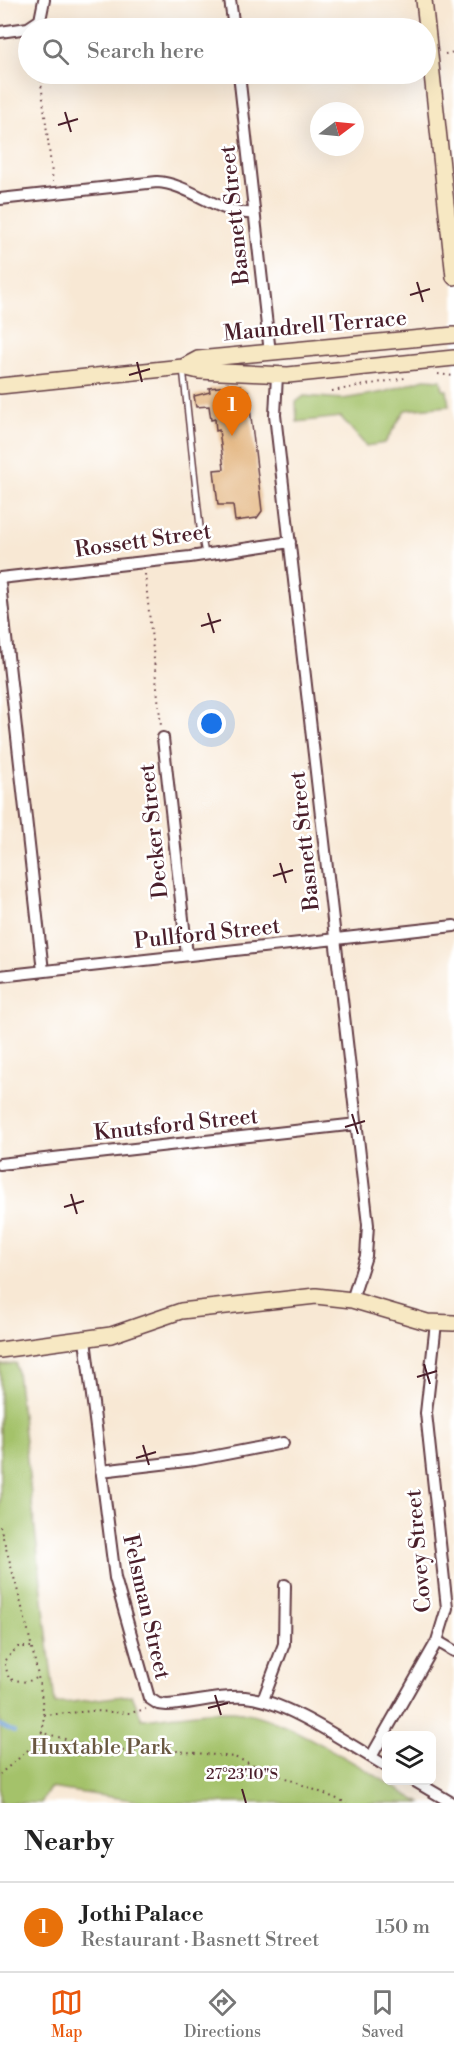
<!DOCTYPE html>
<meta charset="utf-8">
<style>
:root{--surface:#fff;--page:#f6f6f6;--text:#222;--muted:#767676;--line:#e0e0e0;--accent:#ea580c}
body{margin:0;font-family:"Libre Bodoni",serif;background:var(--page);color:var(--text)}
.controls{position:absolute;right:18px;bottom:18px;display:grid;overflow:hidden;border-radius:9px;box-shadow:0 6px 24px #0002}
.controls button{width:54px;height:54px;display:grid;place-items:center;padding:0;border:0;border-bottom:2px solid var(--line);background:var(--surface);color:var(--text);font:30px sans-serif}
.compass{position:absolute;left:310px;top:102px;width:54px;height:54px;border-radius:50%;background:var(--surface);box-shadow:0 6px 24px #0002;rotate:74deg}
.you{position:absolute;left:212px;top:724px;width:21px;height:21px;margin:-15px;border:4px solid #fff;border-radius:50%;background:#1a73e8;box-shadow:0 0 0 9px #1a73e833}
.badge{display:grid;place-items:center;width:39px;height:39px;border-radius:50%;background:var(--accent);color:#fff;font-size:20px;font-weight:700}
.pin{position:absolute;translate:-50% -50px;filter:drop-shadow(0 2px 3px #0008)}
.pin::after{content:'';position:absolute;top:32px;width:21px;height:18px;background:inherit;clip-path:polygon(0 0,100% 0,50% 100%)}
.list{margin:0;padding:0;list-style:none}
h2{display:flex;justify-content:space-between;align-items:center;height:78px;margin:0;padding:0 24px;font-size:26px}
h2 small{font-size:20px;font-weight:400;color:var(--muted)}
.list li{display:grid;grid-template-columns:39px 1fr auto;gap:18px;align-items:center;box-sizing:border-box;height:90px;padding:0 24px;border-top:2px solid var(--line)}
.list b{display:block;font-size:22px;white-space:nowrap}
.list p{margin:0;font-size:20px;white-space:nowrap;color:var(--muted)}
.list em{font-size:20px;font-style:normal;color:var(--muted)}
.icon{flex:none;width:33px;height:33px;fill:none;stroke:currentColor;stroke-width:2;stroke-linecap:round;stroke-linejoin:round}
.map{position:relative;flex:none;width:454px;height:1803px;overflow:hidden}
.search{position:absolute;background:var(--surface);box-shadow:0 6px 24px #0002;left:18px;right:18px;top:18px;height:66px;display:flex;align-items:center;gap:15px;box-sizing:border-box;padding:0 21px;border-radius:33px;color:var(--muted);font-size:22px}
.sheet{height:168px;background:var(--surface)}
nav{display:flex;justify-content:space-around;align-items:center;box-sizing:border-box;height:84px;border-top:2px solid var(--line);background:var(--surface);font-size:16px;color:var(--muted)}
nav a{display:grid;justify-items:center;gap:3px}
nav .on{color:var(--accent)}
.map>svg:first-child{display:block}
.green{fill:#a4c26a;stroke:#77704a;stroke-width:1.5}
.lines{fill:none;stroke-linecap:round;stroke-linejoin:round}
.stream{stroke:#70a0da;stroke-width:4}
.building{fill:#e4b783}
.lane-casing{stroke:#643d44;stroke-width:8}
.street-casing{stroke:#643d44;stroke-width:14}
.secondary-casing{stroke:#643d44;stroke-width:18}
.path{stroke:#643d44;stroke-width:2;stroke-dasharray:1.5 4.5;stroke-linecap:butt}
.lane{stroke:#fff;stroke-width:5}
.street{stroke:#fff;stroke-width:10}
.secondary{stroke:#f7e8c3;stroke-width:15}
.ticks{fill:none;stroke:#4a1f2b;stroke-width:2}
.labels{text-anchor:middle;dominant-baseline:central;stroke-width:5;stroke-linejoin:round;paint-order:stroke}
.street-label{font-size:22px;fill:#4a1f2b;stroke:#fff}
.park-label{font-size:22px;fill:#6a5841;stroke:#fff}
.ticks-label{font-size:15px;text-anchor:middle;fill:#4a1f2b;stroke:#fff;stroke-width:5;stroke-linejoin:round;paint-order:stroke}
</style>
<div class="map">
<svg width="454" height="1803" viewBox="0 0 454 1803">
<rect width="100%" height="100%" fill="#fff"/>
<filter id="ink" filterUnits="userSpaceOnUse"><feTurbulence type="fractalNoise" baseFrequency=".0167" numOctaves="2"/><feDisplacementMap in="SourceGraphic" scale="12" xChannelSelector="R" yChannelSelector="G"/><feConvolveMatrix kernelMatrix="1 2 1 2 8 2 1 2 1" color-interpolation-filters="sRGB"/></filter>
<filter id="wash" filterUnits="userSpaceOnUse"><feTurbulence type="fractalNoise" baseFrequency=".008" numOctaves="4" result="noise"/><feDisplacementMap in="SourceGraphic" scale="24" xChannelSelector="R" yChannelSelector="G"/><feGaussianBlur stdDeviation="1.35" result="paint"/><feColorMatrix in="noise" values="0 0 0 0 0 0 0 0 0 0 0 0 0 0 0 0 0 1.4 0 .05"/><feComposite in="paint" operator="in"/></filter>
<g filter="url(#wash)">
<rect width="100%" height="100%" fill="#f8e8d4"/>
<path class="green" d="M424,379l17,1 2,10h4l2,16 -44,4 -20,33 -19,3 -25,-29 -44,5 -1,-20 8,-6 39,3 41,-7z
M16,1363l39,341 77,-9 10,24c29,-2 61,-9 91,-8 48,2 143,66 188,92h-270l-101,-15 -9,15h-41v-438z"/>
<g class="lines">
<path class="stream" d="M0,1725l14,7"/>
</g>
<g id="blocks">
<path class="building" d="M239,385l9,6 14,120 -5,7 -22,3 -2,-16h-15l-4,-35 10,-1 -5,-39 -3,1 -1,-12 -4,1 -2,-14 -13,1 -2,-11 16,-4 -1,-4z"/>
</g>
</g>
<g filter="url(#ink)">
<use href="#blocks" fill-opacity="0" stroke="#643d44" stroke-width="1.5"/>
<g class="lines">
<g class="lane-casing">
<path id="lane" d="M183,368l17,159 5,27"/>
</g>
<g class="street-casing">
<path id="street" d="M230,0l4,28
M40,20l4,-20
M0,32l28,-4 12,-8 7,8
M239,74l31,279
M0,199l157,-17c34,2 63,34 97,31
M277,375l-2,40 93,810 -2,31 -14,44
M0,578l190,-21 100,-15
M0,584l43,387
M163,738l24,217
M0,976l454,-50
M0,1164l357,-40
M85,1340l30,238 34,120 9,6 9,1c25,-1 52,-10 78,-8 43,4 103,47 141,69
M101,1471l94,-11 88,-17
M437,1641l17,10
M263,1700l21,-56 1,-59
M371,1757l66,-116 10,-33 -21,-195 10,-90
M413,1780l39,23"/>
</g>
<g class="secondary-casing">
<path id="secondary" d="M424,0l30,277
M183,367l15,-8 256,-24
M0,386l183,-19 16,4 89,4 166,-17
M0,1350l111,-15 70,-24 135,-15 36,4 75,22 27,1"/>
</g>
<path class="path" d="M445,54l9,-2
M40,74l13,108
M438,374l16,2
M332,391l73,-13
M145,574l16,152
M0,1526c9,35 52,179 42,205 -7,17 -29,31 -42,43
M31,1647h-13l-14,14 5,18 17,3 11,-4
M44,1715l49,-4 37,2 16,-4
M41,1732l65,19 61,-1 67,7 113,46"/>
<use href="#lane" class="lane"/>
<use href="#street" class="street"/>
<use href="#secondary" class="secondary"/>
</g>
</g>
<path class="ticks" d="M65,112l6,20M58,125l20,-6M417,282l6,20M410,295l20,-6M137,362l5,20M129,375l21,-6M208,613l6,20M201,626l20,-6M280,863l6,20M273,876l20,-6M352,1114l6,20M345,1127l20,-6M71,1194l6,20M64,1207l20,-6M424,1364l6,20M417,1377l20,-6M143,1445l6,20M136,1458l20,-6M215,1695l6,20M208,1708l20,-5M242,1789l4,14"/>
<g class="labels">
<g class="street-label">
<text transform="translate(235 215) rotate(-96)">Basnett Street</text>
<text transform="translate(315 326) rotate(-5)">Maundrell Terrace</text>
<text transform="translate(143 541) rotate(-8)">Rossett Street</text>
<text transform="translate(154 831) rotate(-96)">Decker Street</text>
<text transform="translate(305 841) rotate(-96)">Basnett Street</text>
<text transform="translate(207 934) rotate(-6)">Pullford Street</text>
<text transform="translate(176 1125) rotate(-6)">Knutsford Street</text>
<text transform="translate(419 1551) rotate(-95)">Covey Street</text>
<text transform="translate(146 1607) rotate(77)">Felsman Street</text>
</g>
<g class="park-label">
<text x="101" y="1747">Huxtable Park</text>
</g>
</g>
<g class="ticks-label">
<text x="242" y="1779">27°23'10"S</text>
</g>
</svg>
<div class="controls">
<button><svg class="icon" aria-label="layers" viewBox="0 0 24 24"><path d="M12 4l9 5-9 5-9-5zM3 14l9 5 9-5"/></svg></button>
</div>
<svg class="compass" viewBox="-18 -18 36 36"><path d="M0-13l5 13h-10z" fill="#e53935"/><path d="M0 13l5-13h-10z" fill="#767676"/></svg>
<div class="you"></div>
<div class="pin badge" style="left:232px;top:436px;background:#e8710a">1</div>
<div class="search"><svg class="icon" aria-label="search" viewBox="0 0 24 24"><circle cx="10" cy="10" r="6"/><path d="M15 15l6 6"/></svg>Search here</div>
</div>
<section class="sheet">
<h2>Nearby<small></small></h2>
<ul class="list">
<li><span class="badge" style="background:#e8710a">1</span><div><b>Jothi Palace</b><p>Restaurant · Basnett Street</p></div><em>150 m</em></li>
</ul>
</section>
<nav>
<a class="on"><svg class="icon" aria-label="map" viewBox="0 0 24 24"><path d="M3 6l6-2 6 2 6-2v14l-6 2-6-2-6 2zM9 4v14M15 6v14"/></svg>Map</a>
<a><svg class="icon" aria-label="directions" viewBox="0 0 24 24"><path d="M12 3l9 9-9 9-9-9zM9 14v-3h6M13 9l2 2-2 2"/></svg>Directions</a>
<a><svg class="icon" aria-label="saved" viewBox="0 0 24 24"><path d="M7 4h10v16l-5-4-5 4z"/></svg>Saved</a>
</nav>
